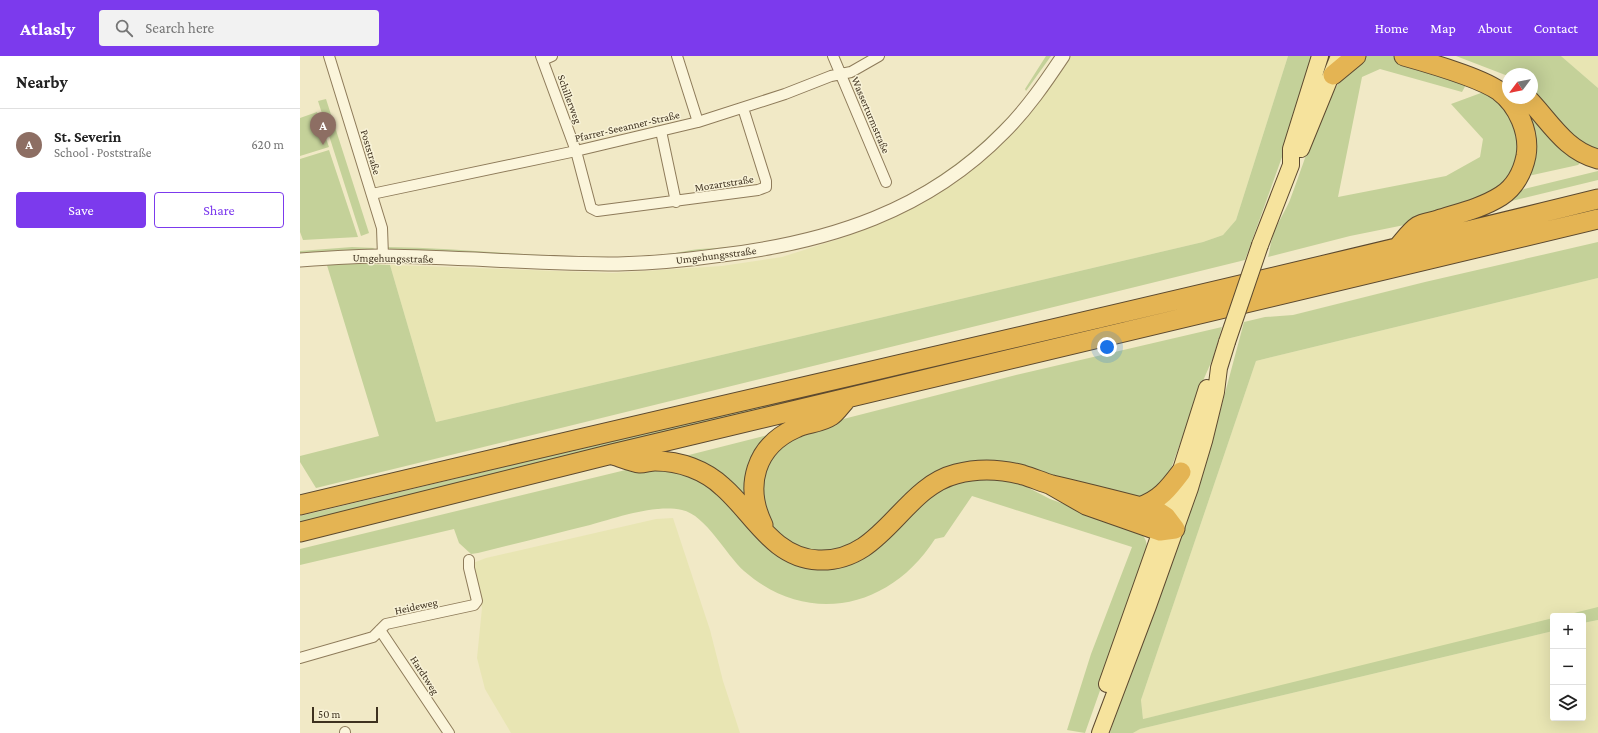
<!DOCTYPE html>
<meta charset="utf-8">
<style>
:root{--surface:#fff;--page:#f2f2f2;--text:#222;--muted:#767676;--line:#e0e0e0;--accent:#7c3aed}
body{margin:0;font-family:"Crimson Pro",serif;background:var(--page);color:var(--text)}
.controls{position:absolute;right:12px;bottom:12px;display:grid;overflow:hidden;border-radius:4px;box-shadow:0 4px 16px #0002}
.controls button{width:36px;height:36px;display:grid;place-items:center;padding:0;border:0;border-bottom:1px solid var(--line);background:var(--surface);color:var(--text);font:20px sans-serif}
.compass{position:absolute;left:1202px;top:12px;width:36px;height:36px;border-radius:50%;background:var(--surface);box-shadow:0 4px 16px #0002;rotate:238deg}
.scale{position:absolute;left:12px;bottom:10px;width:66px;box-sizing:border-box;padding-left:4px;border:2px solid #3e311f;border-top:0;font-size:11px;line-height:14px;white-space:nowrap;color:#3e311f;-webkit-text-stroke:3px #f8f2d7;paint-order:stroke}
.you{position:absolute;left:807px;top:291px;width:14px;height:14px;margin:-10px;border:3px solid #fff;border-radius:50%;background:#1a73e8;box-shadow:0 0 0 6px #1a73e833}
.badge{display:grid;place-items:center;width:26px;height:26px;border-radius:50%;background:var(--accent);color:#fff;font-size:13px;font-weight:700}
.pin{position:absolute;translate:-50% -33px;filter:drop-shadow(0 1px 2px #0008)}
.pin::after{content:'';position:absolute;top:21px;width:14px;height:12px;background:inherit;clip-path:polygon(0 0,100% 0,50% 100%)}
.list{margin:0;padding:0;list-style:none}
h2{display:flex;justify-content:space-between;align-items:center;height:52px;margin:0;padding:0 16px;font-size:17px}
h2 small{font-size:13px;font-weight:400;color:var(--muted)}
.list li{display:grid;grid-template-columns:26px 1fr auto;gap:12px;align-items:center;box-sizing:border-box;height:72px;padding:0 16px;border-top:1px solid var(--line)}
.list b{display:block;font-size:15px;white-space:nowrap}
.list p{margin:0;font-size:13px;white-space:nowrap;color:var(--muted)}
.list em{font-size:13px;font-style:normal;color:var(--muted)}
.actions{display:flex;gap:8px;padding:12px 16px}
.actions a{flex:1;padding:9px 0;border:1px solid var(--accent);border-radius:4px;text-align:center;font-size:14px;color:var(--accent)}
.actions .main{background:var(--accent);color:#fff}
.icon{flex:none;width:22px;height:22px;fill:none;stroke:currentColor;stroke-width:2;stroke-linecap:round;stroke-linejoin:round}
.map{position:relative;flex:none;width:1298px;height:677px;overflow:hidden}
header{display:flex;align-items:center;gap:24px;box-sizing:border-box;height:56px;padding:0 20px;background:var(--accent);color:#fff}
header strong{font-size:19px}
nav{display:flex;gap:22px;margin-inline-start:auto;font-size:14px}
.search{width:280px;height:36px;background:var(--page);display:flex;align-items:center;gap:10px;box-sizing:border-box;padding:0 14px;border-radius:4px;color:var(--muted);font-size:15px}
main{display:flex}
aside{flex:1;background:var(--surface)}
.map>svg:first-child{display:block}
.farmland{fill:#e8e5b3}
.green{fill:#c4d199}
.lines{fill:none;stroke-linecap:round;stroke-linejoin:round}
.minor-casing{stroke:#8e7b5a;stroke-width:12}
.tertiary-casing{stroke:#8e7b5a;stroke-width:15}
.primary-casing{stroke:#5c492f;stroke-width:18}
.motorway-casing{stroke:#5c492f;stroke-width:21}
.minor{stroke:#fbf5db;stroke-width:10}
.tertiary{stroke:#fbf5db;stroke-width:13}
.primary{stroke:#f6e39d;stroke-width:16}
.motorway{stroke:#e4b453;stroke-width:19}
.primary-bridge-casing{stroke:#5c492f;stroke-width:18;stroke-linecap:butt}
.primary-bridge{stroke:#f6e39d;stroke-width:16}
.labels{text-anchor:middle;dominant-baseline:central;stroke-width:3;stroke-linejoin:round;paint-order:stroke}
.street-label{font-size:11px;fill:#3e311f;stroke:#f8f2d7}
</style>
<header>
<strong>Atlasly</strong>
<div class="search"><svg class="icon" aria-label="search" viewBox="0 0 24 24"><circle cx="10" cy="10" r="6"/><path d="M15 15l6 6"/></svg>Search here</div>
<nav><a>Home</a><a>Map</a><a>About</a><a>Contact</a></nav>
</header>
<main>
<aside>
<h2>Nearby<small></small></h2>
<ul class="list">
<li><span class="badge" style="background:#8d6e63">A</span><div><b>St. Severin</b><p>School · Poststraße</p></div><em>620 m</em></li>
</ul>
<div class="actions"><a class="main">Save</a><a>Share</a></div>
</aside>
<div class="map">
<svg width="1298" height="677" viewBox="0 0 1298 677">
<rect width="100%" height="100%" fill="#f1e9c6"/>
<path class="farmland" d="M770,0h218l-52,164 -13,15 -20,7 -767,180 -46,-157 223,8 109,-7 60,-9 63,-20 48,-20 25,-12 27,-18 60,-46 50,-61z
M1261,0h37v32z
M1298,222v333l-21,5h-24v6l-410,97 -2,-19 115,-339z
M373,462l37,112 13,51 17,52h-229l-26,-44 -8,-31 5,-50 -9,-45 13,-5 170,-39z
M1298,564v113h-465l7,-4 413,-98v87h30v-95z"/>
<path class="green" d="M746,0h5l-25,35 -1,-2z
M755,0h3c-16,29 -38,55 -62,78 -105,102 -244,123 -386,126 -72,2 -145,-8 -217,-9l-6,-4c74,1 148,10 221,10 20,0 40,0 59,-3 11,-1 22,-4 33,-5 11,-1 22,-1 33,-2 97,-10 189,-46 259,-114 24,-23 46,-48 63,-77z
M988,0h26l-14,51 -55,153 -929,228 -16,-26v-6l79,-20 -53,-174 64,3 46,157 767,-180 20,-7 13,-15z
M1066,0h28l74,25 -6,11 -82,-23 -18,8 -24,120 108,-21 34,-19 3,-18 -32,-35 38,-14 11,8 22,43 -12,40 -71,37 -89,18 -82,21c2,-6 2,-12 4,-18 3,-13 13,-27 18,-39 15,-37 39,-128 76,-144z
M1156,0h105l37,32v64l-26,-15 -40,-44v-19h-24v2z
M1219,42l62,64 -3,3 -50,11z
M26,43l43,134 -8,3 -43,-135z
M17,56l12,35 -29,9v-38z
M29,94l29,87 -55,3 -3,-8v-73z
M1298,115v9l-91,22 17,-13z
M1298,186v36l-342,83 -115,339 2,19 410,-101v13l-413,98 -7,4h-23l15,-51 92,-259 27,-101 21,-5 28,-2 132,-33z
M52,191l23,1 -5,2 -70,3v-2z
M933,243l-933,223v-6l804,-193z
M922,271l-9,31 -11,25 -37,102 -19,15 -165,-38 -124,82 -36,9 -23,-5 -24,-17 -14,-23 6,-51 42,-29 208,-53z
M472,378l-20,77 -71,-54z
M338,411l55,6 50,41 80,51 112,-74 41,-14 36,4 13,5 25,13 87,31c14,10 10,21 7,36l-59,167 -18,-3 24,-76 41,-107 -160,-51 -28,41 -9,2c-45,70 -127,88 -191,32 -18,-16 -38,-56 -62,-61 -28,-6 -66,8 -92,15 -37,9 -75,19 -112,28l-7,1 -12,-11 -5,-14 -154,36v-16z
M1298,551v13l-15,3v-7h-21z"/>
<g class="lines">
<g class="minor-casing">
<path id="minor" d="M29,0l53,172 1,28
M241,0l35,95 15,57 6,3 161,-21 8,-3v-6l-23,-73
M377,0l21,66
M533,0l53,126
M243,4l9,-4
M361,75l15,71
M72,138l204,-43 122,-29 87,-28 46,-18 20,-4 28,-16
M80,574l69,103
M0,602l73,-21 13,-13 88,-19 3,-4 -8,-33v-8
M45,676v1"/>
</g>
<g class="tertiary-casing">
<path id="tertiary" d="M0,204c28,-2 56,-4 84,-4 78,1 156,8 234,8 35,-1 70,-4 104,-9 107,-13 205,-44 282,-123 23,-23 41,-49 59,-76"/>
</g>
<g class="primary-casing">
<path id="primary" d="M1001,93l38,-93
M960,189l31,-80v-16l29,-93
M807,628l59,-167 41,-129
M800,677l48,-127 42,-118 14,-47 12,-49 3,-24 8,-26"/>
</g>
<g class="motorway-casing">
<path id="motorway" d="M1033,19l23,-19
M1227,42c22,22 38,53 71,61
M1097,192c6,-6 13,-17 21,-22 5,-3 14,-4 20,-6 22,-7 44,-12 63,-24 14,-9 22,-25 25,-40 4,-23 -8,-51 -27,-65 -20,-14 -70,-28 -95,-35
M313,399c8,2 18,7 27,8 5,0 10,-2 15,-2 25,0 50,9 68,26 30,26 50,71 95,73 65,3 83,-72 138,-86 22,-6 45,-5 67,1 10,3 19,7 29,10 35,8 70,17 105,26l9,6 9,12 -15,2 -74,-26 -35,-20
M0,449c432,-104 866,-199 1298,-306
M839,451c20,-6 30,-19 42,-35
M463,469c-19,-39 -8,-79 33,-97 10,-5 25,-5 35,-12 5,-3 10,-11 14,-15
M0,476l312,-78 986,-235"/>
</g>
<use href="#minor" class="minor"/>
<use href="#tertiary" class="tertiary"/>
<use href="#primary" class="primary"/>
<use href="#motorway" class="motorway"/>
<g class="primary-bridge-casing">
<path id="primary-bridge" d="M927,286l33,-97"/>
</g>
<use href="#primary-bridge" class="primary-bridge"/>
</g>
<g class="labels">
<g class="street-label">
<text transform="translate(270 43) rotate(70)">Schillerweg</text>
<text transform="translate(571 59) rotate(67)">Wasserturmstraße</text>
<text transform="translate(327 70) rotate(-13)">Pfarrer-Seeanner-Straße</text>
<text transform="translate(71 96) rotate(73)">Poststraße</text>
<text transform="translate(424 127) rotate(-9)">Mozartstraße</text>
<text transform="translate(416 199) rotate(-7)">Umgehungsstraße</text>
<text transform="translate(93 202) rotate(1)">Umgehungsstraße</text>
<text transform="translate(116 550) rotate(-12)">Heideweg</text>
<text transform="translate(125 619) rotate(57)">Hardtweg</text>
</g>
</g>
</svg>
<div class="controls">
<button>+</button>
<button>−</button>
<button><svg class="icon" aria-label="layers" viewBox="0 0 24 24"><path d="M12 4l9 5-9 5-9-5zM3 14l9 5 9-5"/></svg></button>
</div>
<svg class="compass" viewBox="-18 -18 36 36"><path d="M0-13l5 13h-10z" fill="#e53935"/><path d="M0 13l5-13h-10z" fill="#767676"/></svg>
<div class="scale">50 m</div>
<div class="you"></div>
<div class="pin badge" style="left:23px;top:89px;background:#8d6e63">A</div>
</div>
</main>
